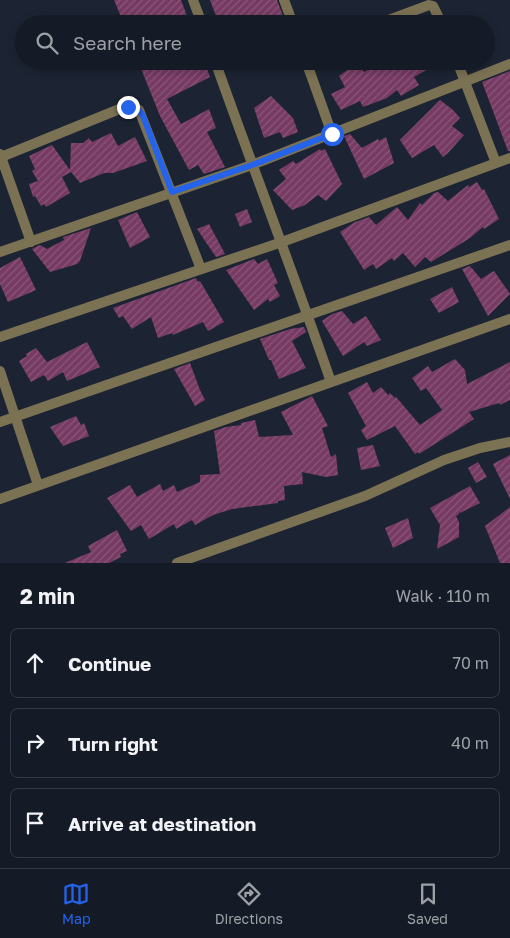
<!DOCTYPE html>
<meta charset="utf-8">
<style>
:root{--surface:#151b26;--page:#1e242e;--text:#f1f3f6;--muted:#9da1a7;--line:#343943;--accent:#2563eb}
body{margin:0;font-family:"Golos Text",sans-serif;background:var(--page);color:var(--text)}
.stop{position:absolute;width:15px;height:15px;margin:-11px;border:4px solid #2563eb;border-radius:50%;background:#fff}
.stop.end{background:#2563eb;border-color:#fff;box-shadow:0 1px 5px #0008}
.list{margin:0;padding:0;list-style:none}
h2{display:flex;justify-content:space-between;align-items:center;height:65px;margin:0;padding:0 20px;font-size:21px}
h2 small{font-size:16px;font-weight:400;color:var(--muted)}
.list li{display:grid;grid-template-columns:32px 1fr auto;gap:15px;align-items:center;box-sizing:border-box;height:70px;margin:0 10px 10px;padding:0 10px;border:1px solid var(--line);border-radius:8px}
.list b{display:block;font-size:19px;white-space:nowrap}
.list em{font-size:16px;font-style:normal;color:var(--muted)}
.icon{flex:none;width:28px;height:28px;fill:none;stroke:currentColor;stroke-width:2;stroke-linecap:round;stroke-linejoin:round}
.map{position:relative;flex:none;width:510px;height:563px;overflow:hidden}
.search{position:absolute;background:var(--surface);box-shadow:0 2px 8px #0003;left:15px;right:15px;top:15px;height:55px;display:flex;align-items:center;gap:12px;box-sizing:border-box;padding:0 18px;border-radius:28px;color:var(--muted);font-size:19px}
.sheet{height:305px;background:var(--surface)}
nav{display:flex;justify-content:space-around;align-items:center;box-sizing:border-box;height:70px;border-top:1px solid var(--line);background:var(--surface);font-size:14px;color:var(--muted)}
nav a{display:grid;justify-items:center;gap:2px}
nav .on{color:var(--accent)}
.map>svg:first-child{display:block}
.building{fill:url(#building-hatch)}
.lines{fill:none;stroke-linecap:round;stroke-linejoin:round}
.street{stroke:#7b7254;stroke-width:10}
.route{stroke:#2563eb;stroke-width:6}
</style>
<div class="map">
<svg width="510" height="563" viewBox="0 0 510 563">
<defs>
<pattern id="building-hatch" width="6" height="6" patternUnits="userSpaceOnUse" patternTransform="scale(1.25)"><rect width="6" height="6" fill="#763a63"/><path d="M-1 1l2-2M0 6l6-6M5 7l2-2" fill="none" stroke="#8a577a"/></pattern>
</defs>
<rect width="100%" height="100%" fill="#1c2433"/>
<path class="building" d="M114,0h67l9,24h-66z
M210,0h67l9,24h-67z
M138,61h66l6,16 -43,22 14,25 28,-15 7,19 -9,4 18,35 -21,7 -6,-9 -9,5 -29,-54z
M384,61h37l5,9 -12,7 5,8 -18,11 -4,-6 -10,8 -24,9 -3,-6 -19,9 -10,-16 14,-7 -6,-11 18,-13 7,9z
M510,71v80h-2l-26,-69z
M271,96l22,22 5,14 -15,6 -3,-6 -16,6 -10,-30z
M440,100l13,10 7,8 -8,8 12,9 -16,18 -5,4 -9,-12 -22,13 -12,-18z
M111,133l7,13 17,-9 12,24 -34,12h-9l-24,10 -9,-11 -9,5 8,16 -24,14 -2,-3 -3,2 -6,-10 -2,1 -4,-13 9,-3 -6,-10 3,-2 -6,-13 23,-11 18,25 1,-27h12l6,-5 3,4z
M350,134l12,14 16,-9 1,2 7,-4 8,26 -30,16 -20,-43z
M320,149l1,2 4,-2 17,35 -16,17 -8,-6 -13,10 -13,5 -19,-20 13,-11 -7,-9 14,-9 3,3z
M477,182l5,8 2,-1 15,30 -15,10 -1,-2 -13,11 -39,24 -6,-5 -10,10 -12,-14 -9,8 -2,-3 -16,11 -3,-5 -9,6 -24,-38 15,-10 14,-5 7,8 21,-18 11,13 12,-17 2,2 12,-12 4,-1 10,9 20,-16 1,2z
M247,209l5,13 -12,5 -5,-13z
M137,212l13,25 -20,11 -12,-28z
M209,224l16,30 -9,3 -19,-28z
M91,228l-11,33 -3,3 -27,8 -18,-23 8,-4 7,4 17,-9 -1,-3z
M20,257l16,33 -28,12 -8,-18v-16z
M254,259l4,5 9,-5 11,24 -4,2 6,11 -10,6 -2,-3 -14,11 -28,-40z
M470,266l11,13 13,-8 16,23 -22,22 -26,-47z
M196,278l2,4 2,-1 24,41 -16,9 -5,-9 -30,13 -1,-2 -14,5 -7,-21 -19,12 -9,-13 -4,2 -6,-10z
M452,287l7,15 -20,11 -9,-14z
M342,311l11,13 13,-8 15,24 -14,6 -3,-4 -21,14 -21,-35 10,-7z
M304,327l2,5 -14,9 14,27 -27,11 -8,-19h-2l-9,-21 30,-10z
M87,342l13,25 -33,14 -4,-9 -15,9 -4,-6 -13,7 -12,-21 8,-5 -1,-2 10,-6 11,14z
M455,359l10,11 2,14 43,-22v38l-10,5 -1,-2 -30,9 5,7 -55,35 -1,-2 -3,2 -20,-28 -28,14 -6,-10 5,-4 -18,-33 19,-11 6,11 8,-6 7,8 2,-2 5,5 1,-1 24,28 22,-15 -16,-22 -5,3 -9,-13 16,-12 4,6z
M190,363l10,27 5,10 -10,6 -21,-37z
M312,396l16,30 -6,2 9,29 5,-3 2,21 -12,2 -24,-5 1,12 -19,2 1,14 -7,1v2l-46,6 -19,6 -18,10 -3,-5 -16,9 -2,-5 -25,15 -8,-14 -10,6 -24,-33 23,-13 7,12 23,-13 3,7 11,-6 3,7 23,-10v-7l20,-1 -6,-43 12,-4 15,-2v-2l14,-3 4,17 34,-2 -12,-23z
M76,416l5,9 3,-2 5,13 -26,10 -13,-19z
M373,445l7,21 -19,4 -4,-22z
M510,455v44l-17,-35z
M478,462l9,15 -11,6 -8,-15z
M470,486l10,17 -20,10 -1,-1v2l-3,2 3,6v15l-22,12 3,-24 -10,-17z
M510,507v56h-10l-15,-37z
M408,518l5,20 -20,10 -8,-20z
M117,530l10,21 -7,3 1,3 -12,6h-44l26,-11 -3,-6z"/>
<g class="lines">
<path class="street" d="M193,0l9,24
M284,0l9,24
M378,24l51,-19 4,1 9,18
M215,61c38,107 79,214 116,321
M306,61l26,73
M457,61l39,102
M0,154l31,88
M1,157l121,-49 12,-1 5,3 62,159
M0,252l252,-87 258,-101
M0,337l282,-95 228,-84
M0,371l38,114
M0,422l510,-177
M0,499l510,-180
M177,563l188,-67 79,-36 36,-12 30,-6"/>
</g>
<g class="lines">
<path class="route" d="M128,107c7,0 11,2 15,9l29,76 80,-27 80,-31"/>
</g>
</svg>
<div class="stop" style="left:332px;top:134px"></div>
<div class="stop end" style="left:128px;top:107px"></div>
<div class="search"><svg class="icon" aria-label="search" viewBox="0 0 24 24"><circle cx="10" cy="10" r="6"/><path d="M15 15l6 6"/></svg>Search here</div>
</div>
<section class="sheet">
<h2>2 min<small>Walk · 110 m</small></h2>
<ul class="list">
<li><svg class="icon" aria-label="ahead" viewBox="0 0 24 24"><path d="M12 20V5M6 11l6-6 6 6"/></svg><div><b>Continue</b></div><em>70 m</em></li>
<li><svg class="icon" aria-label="right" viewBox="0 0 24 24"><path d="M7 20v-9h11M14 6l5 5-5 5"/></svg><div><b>Turn right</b></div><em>40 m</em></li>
<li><svg class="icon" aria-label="arrive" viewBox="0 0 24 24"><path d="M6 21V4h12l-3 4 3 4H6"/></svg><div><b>Arrive at destination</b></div></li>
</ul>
</section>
<nav>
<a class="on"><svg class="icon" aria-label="map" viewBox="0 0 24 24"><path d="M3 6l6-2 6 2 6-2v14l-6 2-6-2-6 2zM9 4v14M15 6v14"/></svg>Map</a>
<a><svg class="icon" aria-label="directions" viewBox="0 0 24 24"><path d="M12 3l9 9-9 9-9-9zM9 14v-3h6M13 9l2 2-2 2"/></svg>Directions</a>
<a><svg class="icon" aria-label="saved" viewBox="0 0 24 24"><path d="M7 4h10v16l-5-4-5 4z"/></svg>Saved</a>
</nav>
